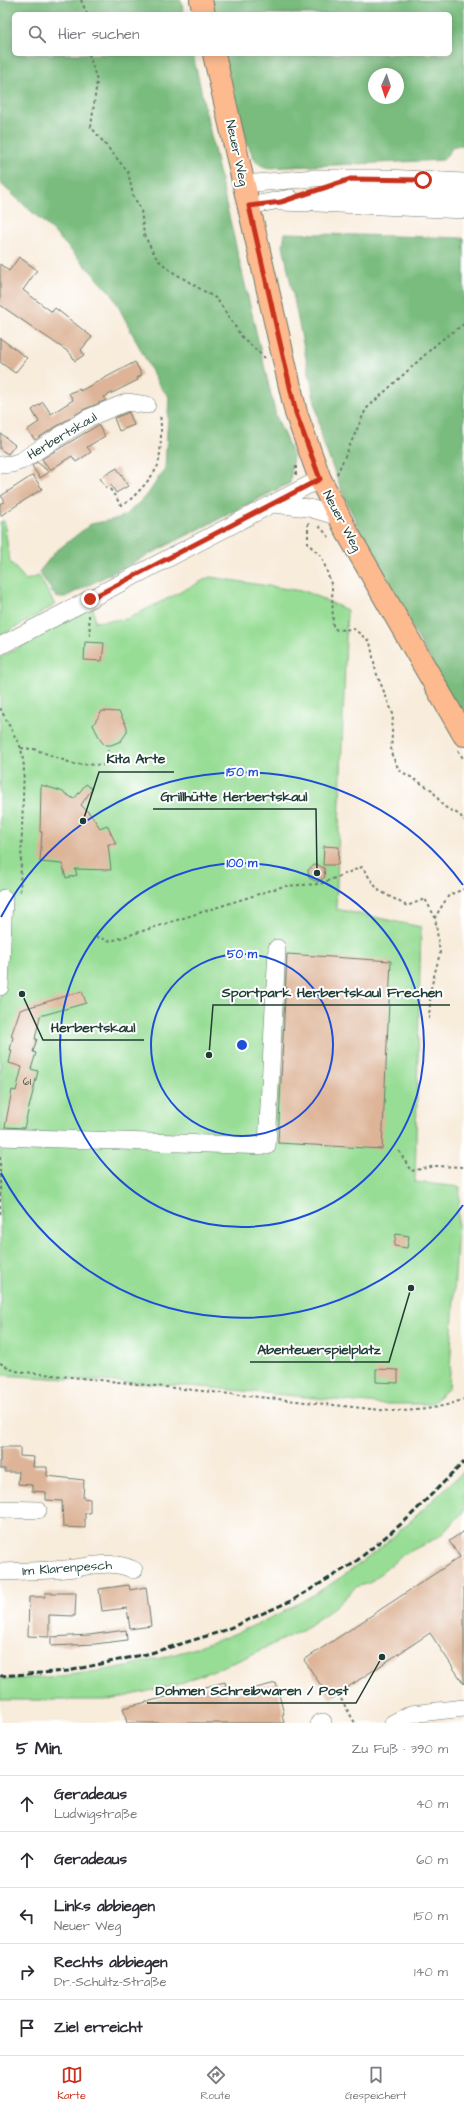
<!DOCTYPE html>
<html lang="de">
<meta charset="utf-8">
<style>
:root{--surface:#fff;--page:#f2f2f3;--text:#2b2b33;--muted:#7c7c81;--line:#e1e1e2;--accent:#c8321e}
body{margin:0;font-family:"Architects Daughter",sans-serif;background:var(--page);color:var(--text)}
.compass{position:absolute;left:368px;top:68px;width:36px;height:36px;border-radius:50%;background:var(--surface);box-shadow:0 2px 10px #0003;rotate:183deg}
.stop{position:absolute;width:12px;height:12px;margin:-9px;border:3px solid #c8321e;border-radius:50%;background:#fff}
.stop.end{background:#c8321e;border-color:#fff;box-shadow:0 1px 4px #0008}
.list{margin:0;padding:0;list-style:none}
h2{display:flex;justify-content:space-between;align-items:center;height:52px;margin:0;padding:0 16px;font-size:17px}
h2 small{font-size:13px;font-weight:400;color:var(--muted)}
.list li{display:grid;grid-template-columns:26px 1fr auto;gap:12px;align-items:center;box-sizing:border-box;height:56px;padding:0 16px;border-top:1px solid var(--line)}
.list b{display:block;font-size:15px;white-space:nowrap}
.list p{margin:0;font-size:13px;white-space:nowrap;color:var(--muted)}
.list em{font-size:13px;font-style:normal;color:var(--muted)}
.icon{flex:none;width:22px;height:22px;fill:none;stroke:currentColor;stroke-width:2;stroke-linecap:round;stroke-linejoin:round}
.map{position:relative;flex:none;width:464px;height:1723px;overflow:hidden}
.search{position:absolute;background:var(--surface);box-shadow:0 2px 10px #0003;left:12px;right:12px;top:12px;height:44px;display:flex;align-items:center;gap:10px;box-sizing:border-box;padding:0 14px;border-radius:6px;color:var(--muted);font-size:15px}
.sheet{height:332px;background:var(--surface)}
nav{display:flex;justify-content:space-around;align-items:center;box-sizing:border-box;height:56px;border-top:1px solid var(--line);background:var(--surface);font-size:11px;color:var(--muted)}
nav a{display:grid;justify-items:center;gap:2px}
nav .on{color:var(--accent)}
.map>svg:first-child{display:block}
.green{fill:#97dd95;stroke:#5b8d64}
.forest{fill:#79bc7e;stroke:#4c7c59;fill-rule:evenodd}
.building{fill:#ddb497}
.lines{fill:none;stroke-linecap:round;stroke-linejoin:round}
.minor-casing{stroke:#6b7a6e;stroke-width:18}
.major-casing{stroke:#6b7a6e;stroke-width:24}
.path{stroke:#6b7a6e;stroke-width:2;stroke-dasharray:3 3;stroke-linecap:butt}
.minor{stroke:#fff;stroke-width:17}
.major{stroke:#fcba8e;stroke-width:22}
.rail{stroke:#1f3d34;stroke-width:3;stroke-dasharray:6 3;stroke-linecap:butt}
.route{stroke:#c8321e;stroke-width:5}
.ring{fill:none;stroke:#1d4ed8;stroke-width:2}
.labels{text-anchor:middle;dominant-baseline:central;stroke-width:4;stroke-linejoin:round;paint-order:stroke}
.number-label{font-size:11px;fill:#4e5b4d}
.street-label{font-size:13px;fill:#1f3d34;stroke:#fff}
.centre{fill:#1d4ed8;stroke:#fff;stroke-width:2}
.ring-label{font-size:12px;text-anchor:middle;font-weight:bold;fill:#1d4ed8;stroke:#fff;stroke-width:4;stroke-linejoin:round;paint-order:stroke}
.leader{fill:none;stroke:#1f3d34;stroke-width:1.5}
.callout-dot{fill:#1f3d34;stroke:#fff;stroke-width:1.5}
.callout-label{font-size:14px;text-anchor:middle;font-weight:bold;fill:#1f3d34;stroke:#fff;stroke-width:4;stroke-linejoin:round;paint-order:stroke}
</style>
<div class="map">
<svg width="464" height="1723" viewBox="0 0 464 1723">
<rect width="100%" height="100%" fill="#fff"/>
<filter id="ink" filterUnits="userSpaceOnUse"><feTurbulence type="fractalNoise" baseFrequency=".025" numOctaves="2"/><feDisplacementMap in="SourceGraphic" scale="8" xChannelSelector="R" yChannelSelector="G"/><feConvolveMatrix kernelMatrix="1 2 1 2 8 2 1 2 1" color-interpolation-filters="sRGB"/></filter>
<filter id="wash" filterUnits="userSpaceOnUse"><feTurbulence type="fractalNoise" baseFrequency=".012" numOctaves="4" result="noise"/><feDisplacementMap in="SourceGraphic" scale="16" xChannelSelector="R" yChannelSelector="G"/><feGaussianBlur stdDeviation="0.9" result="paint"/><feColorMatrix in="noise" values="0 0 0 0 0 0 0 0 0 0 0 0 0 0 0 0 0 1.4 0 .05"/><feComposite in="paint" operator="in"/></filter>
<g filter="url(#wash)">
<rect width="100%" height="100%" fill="#f8ecdb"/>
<path class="green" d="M4,521l6,41 16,18 13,-4 16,29 -55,31v-114z
M210,577l97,15 40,18 -11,299 85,18 -6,255 45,5 -11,201 -18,16h-53l-176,-17 -202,-12v-717l93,-52 2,16 32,-3z
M464,1471v40l-24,25 -37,19 -34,28 -13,4 -22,21 -32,22 -60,29 -66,26 -67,15h-109v-21c124,-1 248,-36 350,-108 41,-29 77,-66 114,-100z"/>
<path class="forest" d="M0,0h181l3,14h-170v40h179l34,154 49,208 17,40 -3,27 -225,114h-9l-17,-25 16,-20 36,-28 25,-5 10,-4 22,-21 17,-26 4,-71 -10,-12 -47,-91 -60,-64 -52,-47z
M211,0h253v146h-10l-11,14 -177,8 -10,-6 -8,-17 -25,-91h227v-40h-236zM374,74h24v24h-24z
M285,233l179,5v482l-90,-160 -31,-66 -20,-52 -40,-197z"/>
<g id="blocks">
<path class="building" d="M19,257l18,13 -14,20 29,22 3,-4 37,29 -11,13 3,5 -9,6 -5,-8 -70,-48v-41l9,7z
M0,338l27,20 -12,15 -15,-11z
M135,362l7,13 -5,3 1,2 -34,17 2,3 -23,10 -48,30 -8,-10 12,-8 -7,-12 11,-8 8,12 22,-14 -4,-7 11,-4v2z
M129,412l5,13 -15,6 -5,-13z
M98,425l7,11 -18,11 4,5 -15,10 -4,-6 -22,14 -8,-11z
M0,433l15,12 -7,9 -8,-5z
M37,462l12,10 -9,6 -8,-12z
M117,468l11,18 -12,7 -5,-8 -5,3 -6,-10z
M33,475l9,14 -42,27v-12l5,-3 -4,-5z
M85,642l19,1 -2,18 -18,-1z
M102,711l17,1 8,15v5l-6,9 -10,4h-6l-4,-4 -8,-16z
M86,784l6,5 -11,16 10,10 9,13 7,-3 9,19h-8l3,26 -36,-1 2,6 -11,3 -4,-14 -22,-2 2,-30h-2l1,-47 20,6 13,8z
M324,846l15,1 -1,18h-15z
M316,864l8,4 1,9 -7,5 -9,-4 -1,-8z
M287,954l104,7 -9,188 -104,-6z
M82,991l4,12 -46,13 -5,23h2l-4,13 3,1 -5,16 7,2 -14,57 -19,-1 7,-37 4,1 6,-24 -13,-4 3,-13h-2l3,-13 -2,-1 9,-26z
M396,1234l13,2 -2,12 -13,-2z
M376,1369l22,1v13l-22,-1z
M0,1447h20v9l14,1 -1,10h14v9l37,4 -1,18 7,1v14h-5v15l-22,-1 -1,-26 -16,-1v-8l-14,-1v-6l-14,-1 1,-12h-14v-3h-5z
M464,1531v153l-34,-51 -100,66 -26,-39 156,-103 -11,-16z
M129,1585l1,5 16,-3 5,39 -21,3 -3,-21 -25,3 -3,-22z
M45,1593h31l-1,23 -26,-1v22l-21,-1 1,-39h16z
M126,1630l1,10 -32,4 -44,2v-9l38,-2z
M225,1682l3,13 48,-12 8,31 -2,1 2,8h-157l-4,-15z"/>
</g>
</g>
<g filter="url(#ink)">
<use href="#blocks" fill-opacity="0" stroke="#6b7a6e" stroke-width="1"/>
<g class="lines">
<g class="minor-casing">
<path id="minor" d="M244,184l71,-6h72l77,4
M356,191l108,6
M281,202l25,1 64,-18
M318,203l146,7
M249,206l41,-8
M0,465l12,-1 9,-3 67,-43 39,-16 20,3
M273,504l36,4 31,9
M0,646l320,-167
M0,987l4,-89
M0,1137l267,9 10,-198
M0,1509l38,1
M0,1572c22,-1 43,-1 65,-3 24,-2 46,-10 69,1
M319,1723l4,-1
M393,1723l18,-9 53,-6"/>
</g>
<g class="major-casing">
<path id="major" d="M201,0l3,14
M214,54l82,359 24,66 27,53 117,203"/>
</g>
<path class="path" d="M81,0l6,14
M89,54l8,27 -6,46 37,45 5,23 8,15 3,25 13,24 14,12 46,28 25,38 23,21
M337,474l29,-65 74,-68 24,-17
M296,475v-11
M110,489l11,16c8,0 35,-32 37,-40 3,-11 4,-39 2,-50
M308,523v21l14,13 10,30 1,40 4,3 17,-1 16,13 6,30 17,42 -2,39 8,17 33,20 11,16 17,9 4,6
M319,526l11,12
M89,615l1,22
M0,708l21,40 3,18 -4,128
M21,748l13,1 40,15 32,1 2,-15
M458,750l6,10
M96,937l15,4 173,-55 36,-2 42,-17 16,23 29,16 18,-7 10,18 14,-22 15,-6
M429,1019l2,-31 9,-35 -5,-36
M399,1151l12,20 25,-5 28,1
M0,1157v59
M0,1363l15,8 375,40c27,0 50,-2 74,-12
M341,1699l14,24"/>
<use href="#minor" class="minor"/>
<use href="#major" class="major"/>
<path class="rail" d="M0,1676l68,-5 83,-18 72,-22 70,-31 61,-37 52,-43 58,-58"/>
</g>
</g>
<g class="lines" filter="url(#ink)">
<path class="route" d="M90,599l230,-120 -24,-66 -47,-207 32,-4 70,-23 72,1"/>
</g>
<g class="ring">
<circle cx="242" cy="1045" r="91"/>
<circle cx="242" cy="1045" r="182"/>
<path d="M463 1205A273 273 0 0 1 1 1173M1 917A273 273 0 0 1 463 885"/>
</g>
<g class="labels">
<g class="number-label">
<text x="27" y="1081">61</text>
</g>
<g class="street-label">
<text transform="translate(237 153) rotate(78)">Neuer Weg</text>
<text transform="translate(62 436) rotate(-31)">Herbertskaul</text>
<text transform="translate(342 521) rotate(62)">Neuer Weg</text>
<text transform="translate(67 1568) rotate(-4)">Im Klarenpesch</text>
</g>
</g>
<circle cx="242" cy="1045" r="6" class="centre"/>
<g class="ring-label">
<text x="242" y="776">150 m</text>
<text x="242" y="867">100 m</text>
<text x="242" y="958">50 m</text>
</g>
<path class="leader" d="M83 821L99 772H174M317 873L316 809H153M209 1055L213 1005H450M22 994L43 1040H144M411 1288L389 1362H250M382 1657L356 1703H147"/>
<g class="callout-dot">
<circle cx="83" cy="821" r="4"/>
<circle cx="317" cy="873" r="4"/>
<circle cx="209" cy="1055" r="4"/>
<circle cx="22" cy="994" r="4"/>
<circle cx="411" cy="1288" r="4"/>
<circle cx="382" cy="1657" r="4"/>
</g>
<g class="callout-label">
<text x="136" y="763">Kita Arte</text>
<text x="234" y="801">Grillhütte Herbertskaul</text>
<text x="332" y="997">Sportpark Herbertskaul Frechen</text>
<text x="93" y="1032">Herbertskaul</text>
<text x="319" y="1354">Abenteuerspielplatz</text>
<text x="252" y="1695">Dohmen Schreibwaren / Post</text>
</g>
</svg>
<svg class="compass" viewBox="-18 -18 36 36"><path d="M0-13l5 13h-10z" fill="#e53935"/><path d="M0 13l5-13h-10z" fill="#7c7c81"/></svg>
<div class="stop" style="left:423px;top:180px"></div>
<div class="stop end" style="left:90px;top:599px"></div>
<div class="search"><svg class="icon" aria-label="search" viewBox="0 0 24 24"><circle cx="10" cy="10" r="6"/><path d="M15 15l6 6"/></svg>Hier suchen</div>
</div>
<section class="sheet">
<h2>5 Min.<small>Zu Fuß · 390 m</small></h2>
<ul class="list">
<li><svg class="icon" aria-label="ahead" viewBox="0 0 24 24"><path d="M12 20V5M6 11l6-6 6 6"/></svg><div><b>Geradeaus</b><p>Ludwigstraße</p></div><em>40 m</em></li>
<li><svg class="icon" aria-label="ahead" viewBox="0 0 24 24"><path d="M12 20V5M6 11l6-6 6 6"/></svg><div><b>Geradeaus</b></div><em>60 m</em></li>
<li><svg class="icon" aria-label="left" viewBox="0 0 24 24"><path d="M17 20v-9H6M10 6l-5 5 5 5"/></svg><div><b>Links abbiegen</b><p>Neuer Weg</p></div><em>150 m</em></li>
<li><svg class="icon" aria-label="right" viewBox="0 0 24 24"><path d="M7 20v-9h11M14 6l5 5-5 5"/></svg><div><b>Rechts abbiegen</b><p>Dr.-Schultz-Straße</p></div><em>140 m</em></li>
<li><svg class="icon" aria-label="arrive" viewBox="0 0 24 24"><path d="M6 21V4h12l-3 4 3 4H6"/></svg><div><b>Ziel erreicht</b></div></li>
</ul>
</section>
<nav>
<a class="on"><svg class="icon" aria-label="map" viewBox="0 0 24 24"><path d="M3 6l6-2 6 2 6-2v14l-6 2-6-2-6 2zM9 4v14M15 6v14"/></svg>Karte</a>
<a><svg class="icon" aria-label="directions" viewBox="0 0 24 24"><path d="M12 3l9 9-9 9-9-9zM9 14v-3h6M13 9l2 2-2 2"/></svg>Route</a>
<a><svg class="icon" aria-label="saved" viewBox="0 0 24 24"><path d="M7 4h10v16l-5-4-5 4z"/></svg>Gespeichert</a>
</nav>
